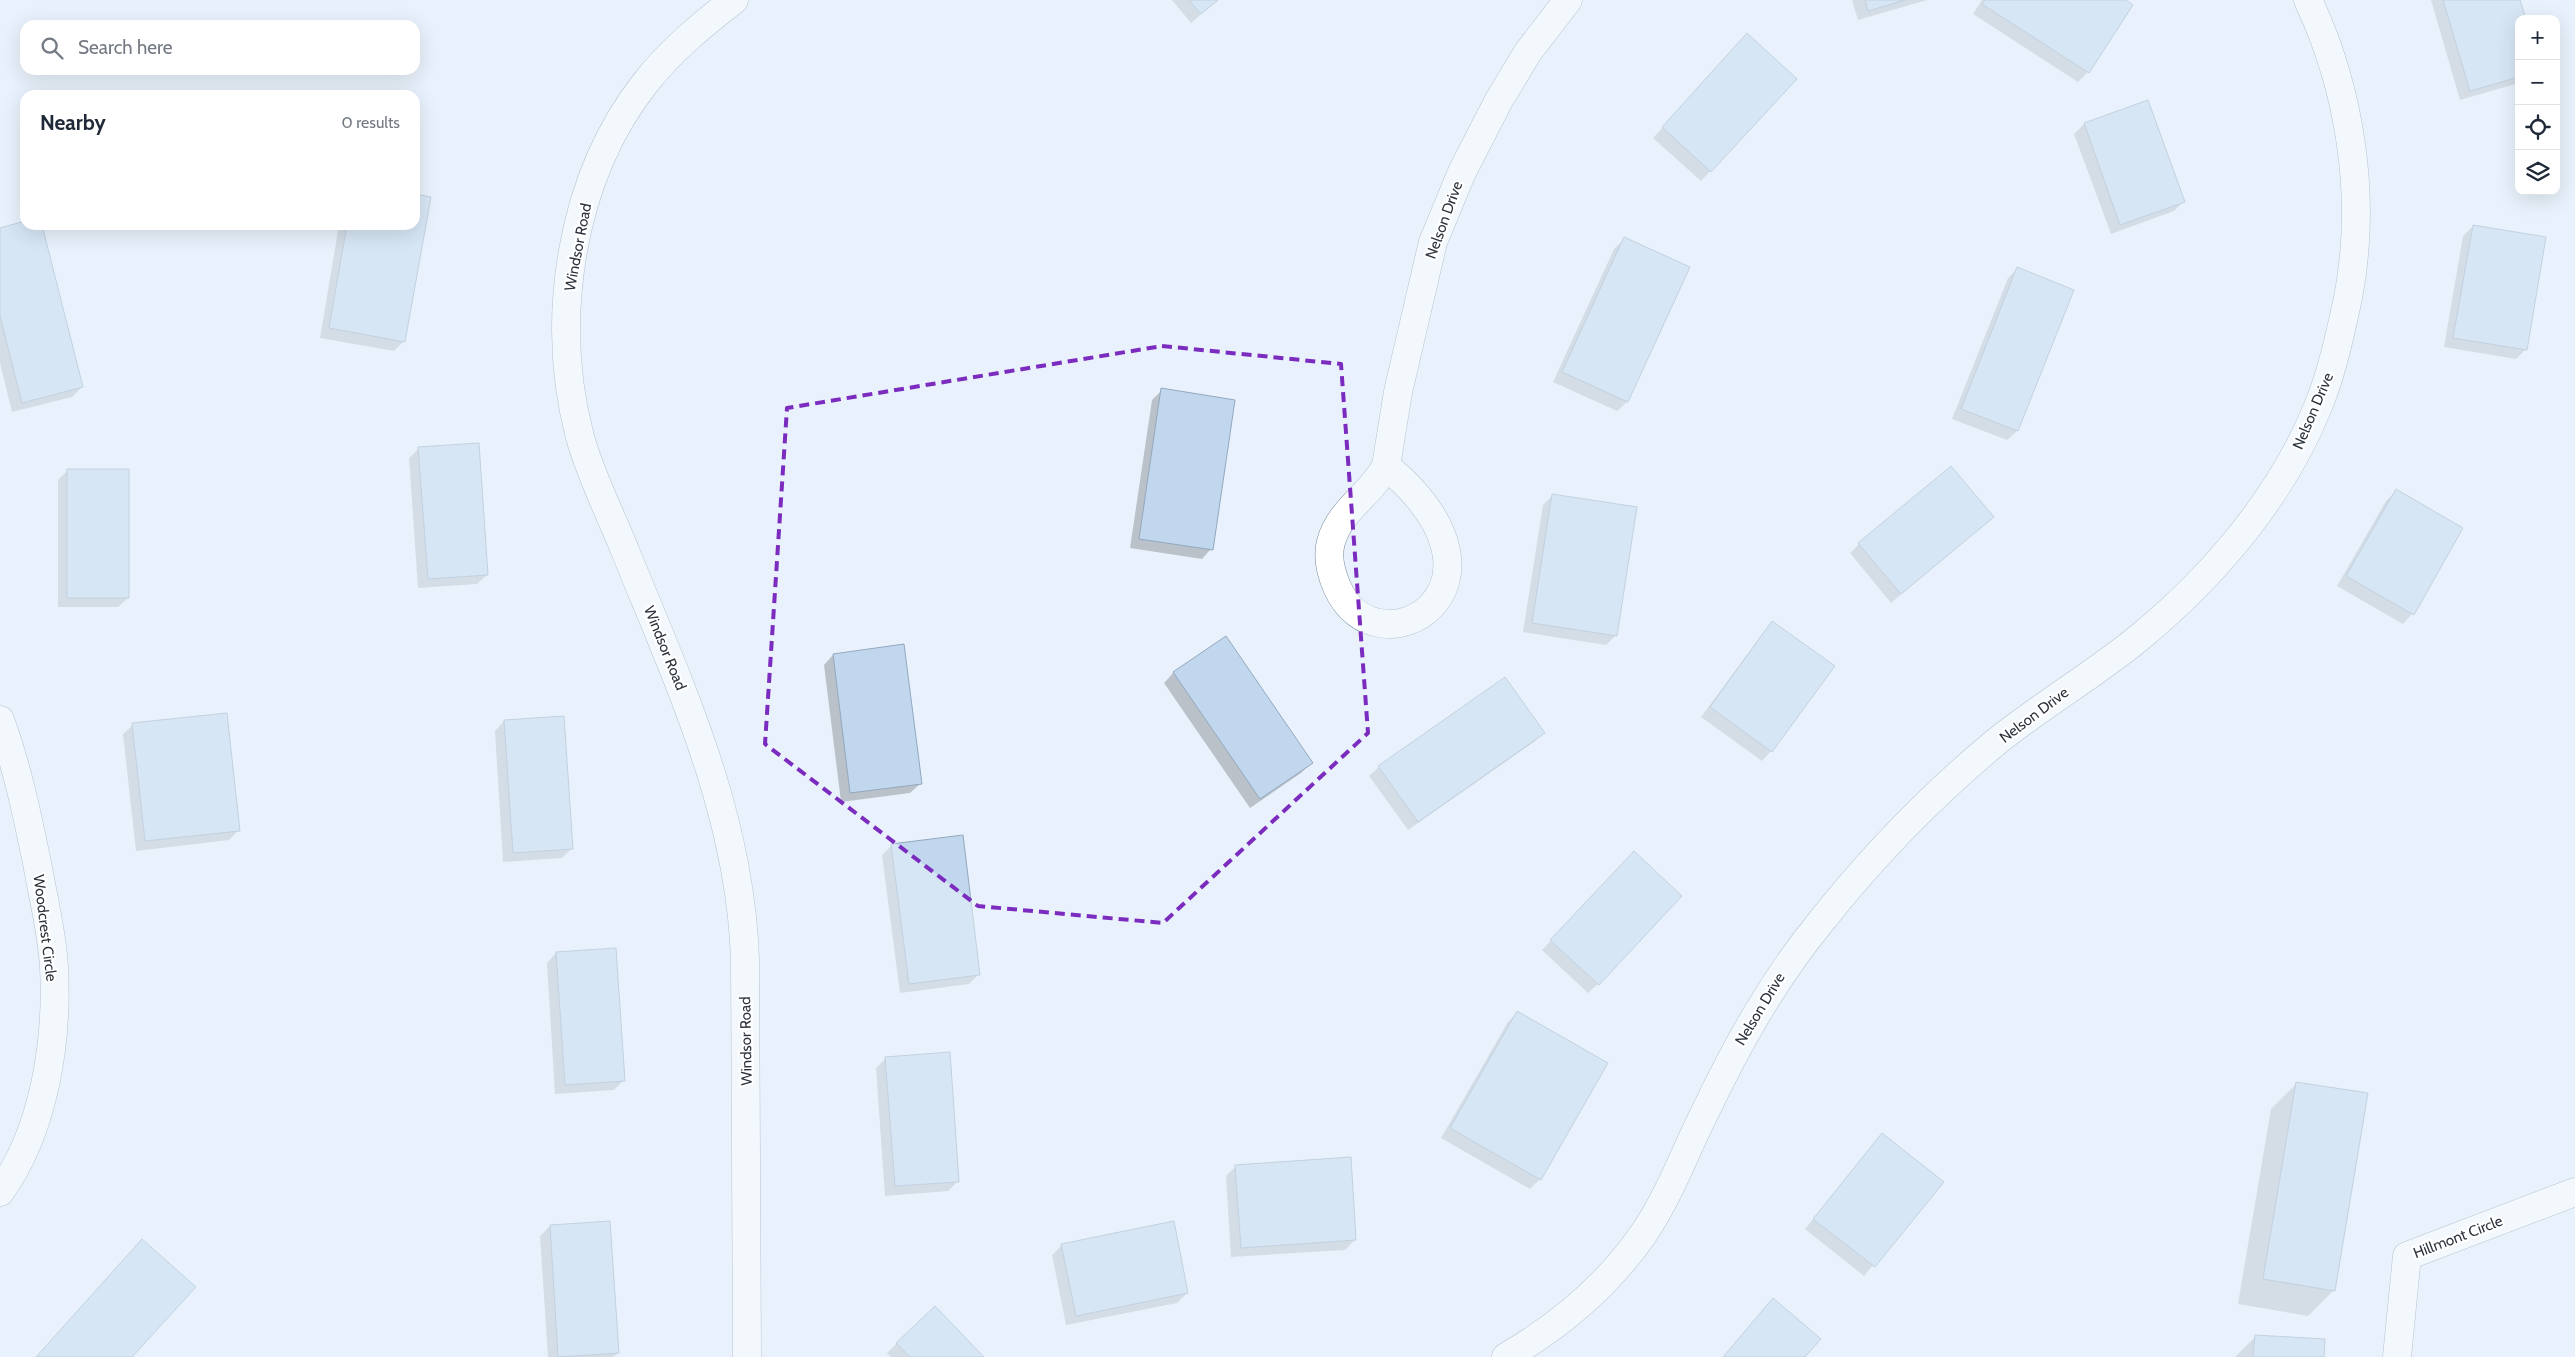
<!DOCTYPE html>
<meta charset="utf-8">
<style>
:root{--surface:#fff;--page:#f6f6f7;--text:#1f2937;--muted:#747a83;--line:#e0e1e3}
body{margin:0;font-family:Cabin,sans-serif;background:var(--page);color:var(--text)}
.controls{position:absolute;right:15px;top:15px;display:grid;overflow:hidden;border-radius:10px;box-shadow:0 5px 20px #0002}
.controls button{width:45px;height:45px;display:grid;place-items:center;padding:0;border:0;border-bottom:1px solid var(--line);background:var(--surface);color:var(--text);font:25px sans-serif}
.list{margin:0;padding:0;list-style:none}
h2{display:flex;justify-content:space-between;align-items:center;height:65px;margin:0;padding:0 20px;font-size:21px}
h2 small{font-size:16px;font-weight:400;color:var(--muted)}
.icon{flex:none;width:28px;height:28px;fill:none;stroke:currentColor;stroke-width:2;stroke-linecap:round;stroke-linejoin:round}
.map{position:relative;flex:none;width:2575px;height:1357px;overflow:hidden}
.search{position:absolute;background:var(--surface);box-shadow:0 5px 20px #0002;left:20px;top:20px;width:400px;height:55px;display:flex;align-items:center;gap:12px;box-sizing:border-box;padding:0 18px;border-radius:15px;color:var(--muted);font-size:19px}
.panel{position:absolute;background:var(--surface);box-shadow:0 5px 20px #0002;left:20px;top:90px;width:400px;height:140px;border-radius:15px}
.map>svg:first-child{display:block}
.shadow{fill:#0003}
.building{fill:#c0d7ee;stroke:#93a8be}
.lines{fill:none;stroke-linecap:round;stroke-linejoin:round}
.street-casing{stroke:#74899e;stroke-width:29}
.street{stroke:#fff;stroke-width:28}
.marked{fill:none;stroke:#7b2cbf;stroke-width:4;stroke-dasharray:10 6;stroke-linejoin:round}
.labels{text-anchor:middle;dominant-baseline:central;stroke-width:4.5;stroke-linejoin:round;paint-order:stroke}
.street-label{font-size:15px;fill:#2b333c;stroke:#fff}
</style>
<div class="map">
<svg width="2575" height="1357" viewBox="0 0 2575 1357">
<rect width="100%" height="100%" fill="#e9f2fc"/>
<path class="shadow" d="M1172,0h45l-26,23z
M1852,0h75l-69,20z
M1982,0h141l-35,72 -10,10 -105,-68z
M2431,0h88v83l-59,17z
M1738,44l57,35 -94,102 -48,-43z
M2147,101l36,101 -9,9 -63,23 -37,-100 10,-10z
M415,195l14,3 -25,143 -10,10 -74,-13 19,-113h76z
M25,223v2h16l41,162 -10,10 -60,15 -12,-49v-134z
M2473,226l52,124 -9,9 -72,-12 19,-111z
M1624,239l64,29 -61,134 -10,9 -64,-29 61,-133z
M2017,269v162l-10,9 -55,-21 56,-141z
M1162,390l49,159 -9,10 -72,-11 22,-148z
M419,448l68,127 -10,9 -59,4 -9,-130z
M68,470l60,128 -10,9h-60v-127z
M2396,491l16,123 -9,10 -66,-38 49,-85z
M1553,495l63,140 -10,10 -83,-13 20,-127z
M1993,517l-102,86 -41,-50 9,-9z
M1772,623l-1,128 -9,10 -61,-44 62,-84z
M1225,638l86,125 -10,10 -51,35 -86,-125 9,-10z
M833,655l87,129 -10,9 -69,9 -17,-137z
M504,721l68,127 -10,10 -59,4 -8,-131z
M133,725l106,105 -10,10 -93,11 -13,-117z
M1543,733l-9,9 -126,88 -39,-54 10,-9z
M892,845l87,129 -10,10 -69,9 -18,-138z
M1625,862l-27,122 -10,9 -46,-43z
M556,953l68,127 -10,10 -59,4 -8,-131z
M1517,1013l23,166 -10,10 -89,-51 67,-116z
M886,1058l72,123 -10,10 -63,5 -9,-128z
M2297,1083l37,207 -26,26 -70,-12 33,-195z
M1882,1135l60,48 -78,93 -59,-47z
M1236,1166l119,74 -10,10 -114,7 -5,-81z
M550,1226l68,127 -5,4h-65l-8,-121z
M1062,1245l125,48 -10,10 -111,22 -14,-70z
M934,1307l49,50h-92l-4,-4z
M2255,1337l68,20h-88z"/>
<path class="building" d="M1189,0h29l-17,14z
M1865,0h40l-37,11z
M1985,0h141l7,5 -44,68 -107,-69z
M2443,0h77l6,19h-7v58l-49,14z
M1747,33l50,46 -86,93 -49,-45z
M2148,100l37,102 -65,23 -36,-102z
M415,194l16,3 -26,145 -76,-14 18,-103h68z
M25,221v4h17l41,162 -61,16 -22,-87v-88z
M2473,225l73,12 -19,113 -74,-12z
M1624,237l66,30 -62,135 -66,-30z
M2017,267l57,23 -56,141 -57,-22z
M1161,388l74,12 -22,150 -74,-11z
M479,443l9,132 -60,4 -10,-132z
M1951,466l43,51 -93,77 -43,-51z
M67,469h62v129h-62z
M2396,489l67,39 -49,87 -68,-39z
M1552,494l85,13 -20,129 -85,-13z
M1772,621l63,45 -63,86 -62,-45z
M1226,636l87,127 -53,36 -87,-127z
M904,644l18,140 -72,9 -17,-139z
M1505,677l40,56 -127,89 -40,-56z
M227,713l13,118 -95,10 -13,-118z
M564,716l9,133 -60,4 -9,-133z
M963,835l17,140 -71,9 -18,-140z
M1634,851l48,45 -83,89 -49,-45z
M616,948l9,133 -60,4 -9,-133z
M1517,1011l91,52 -67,117 -91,-52z
M950,1052l9,130 -64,4 -10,-129z
M2296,1082l72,11 -33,198 -72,-12z
M1882,1133l62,49 -69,85 -62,-48z
M1351,1157l5,83 -115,8 -6,-83z
M610,1221l9,132 -61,4 -8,-132z
M1174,1221l14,72 -112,23 -15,-72z
M142,1239l54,48 -64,70h-96z
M1773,1298l48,41 -16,18h-82z
M935,1306l49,51h-74l-14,-14z
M2255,1335l70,4 -1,18h-71z"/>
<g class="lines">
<g class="street-casing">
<path id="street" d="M734,0c-31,24 -63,50 -88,82 -76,96 -97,238 -66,355 11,40 31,78 46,116 54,133 114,260 119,406l2,398
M1386,466l12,-74 35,-150 29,-70 37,-72 29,-48 40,-52
M1386,466c146,121 -9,212 -49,121 -6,-14 -10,-31 -6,-45 9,-33 40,-47 55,-76z
M0,720c17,46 27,94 37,143 6,34 15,69 17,104 4,75 -10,164 -54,225
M1506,1357c53,-31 103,-73 138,-124 25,-37 41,-81 61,-121 32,-67 67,-130 114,-188 52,-66 112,-128 177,-182 46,-37 98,-67 144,-105 75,-62 143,-142 179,-233 14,-35 21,-70 29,-106 19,-99 3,-207 -40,-298
M2397,1357l10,-101 168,-64"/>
</g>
<use href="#street" class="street"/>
</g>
<path d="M0 0H2575V1357H0ZM1162,346l179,18 27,369 -205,190 -185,-17 -213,-162 22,-336z" fill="#e9f2fc" fill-opacity=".55" fill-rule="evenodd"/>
<path class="marked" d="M1162,346l179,18 27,369 -205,190 -185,-17 -213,-162 22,-336z"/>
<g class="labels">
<g class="street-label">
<text transform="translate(1444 220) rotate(-70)">Nelson Drive</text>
<text transform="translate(578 247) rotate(-79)">Windsor Road</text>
<text transform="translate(2313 411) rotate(-67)">Nelson Drive</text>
<text transform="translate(665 648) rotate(68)">Windsor Road</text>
<text transform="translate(2034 715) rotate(-37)">Nelson Drive</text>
<text transform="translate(45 928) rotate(83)">Woodcrest Circle</text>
<text transform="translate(1760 1009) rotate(-59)">Nelson Drive</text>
<text transform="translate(746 1041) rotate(-91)">Windsor Road</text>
<text transform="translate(2458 1237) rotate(-21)">Hillmont Circle</text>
</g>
</g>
</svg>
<div class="controls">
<button>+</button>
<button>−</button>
<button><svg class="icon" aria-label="locate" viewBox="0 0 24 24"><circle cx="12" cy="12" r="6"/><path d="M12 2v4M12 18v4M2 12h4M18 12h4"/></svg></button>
<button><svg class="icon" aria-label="layers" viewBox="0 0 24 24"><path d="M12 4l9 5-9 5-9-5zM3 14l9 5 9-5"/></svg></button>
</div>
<div class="search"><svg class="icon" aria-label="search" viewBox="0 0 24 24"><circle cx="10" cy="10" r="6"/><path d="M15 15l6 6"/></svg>Search here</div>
<section class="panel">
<h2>Nearby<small>0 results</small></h2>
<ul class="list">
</ul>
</section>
</div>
